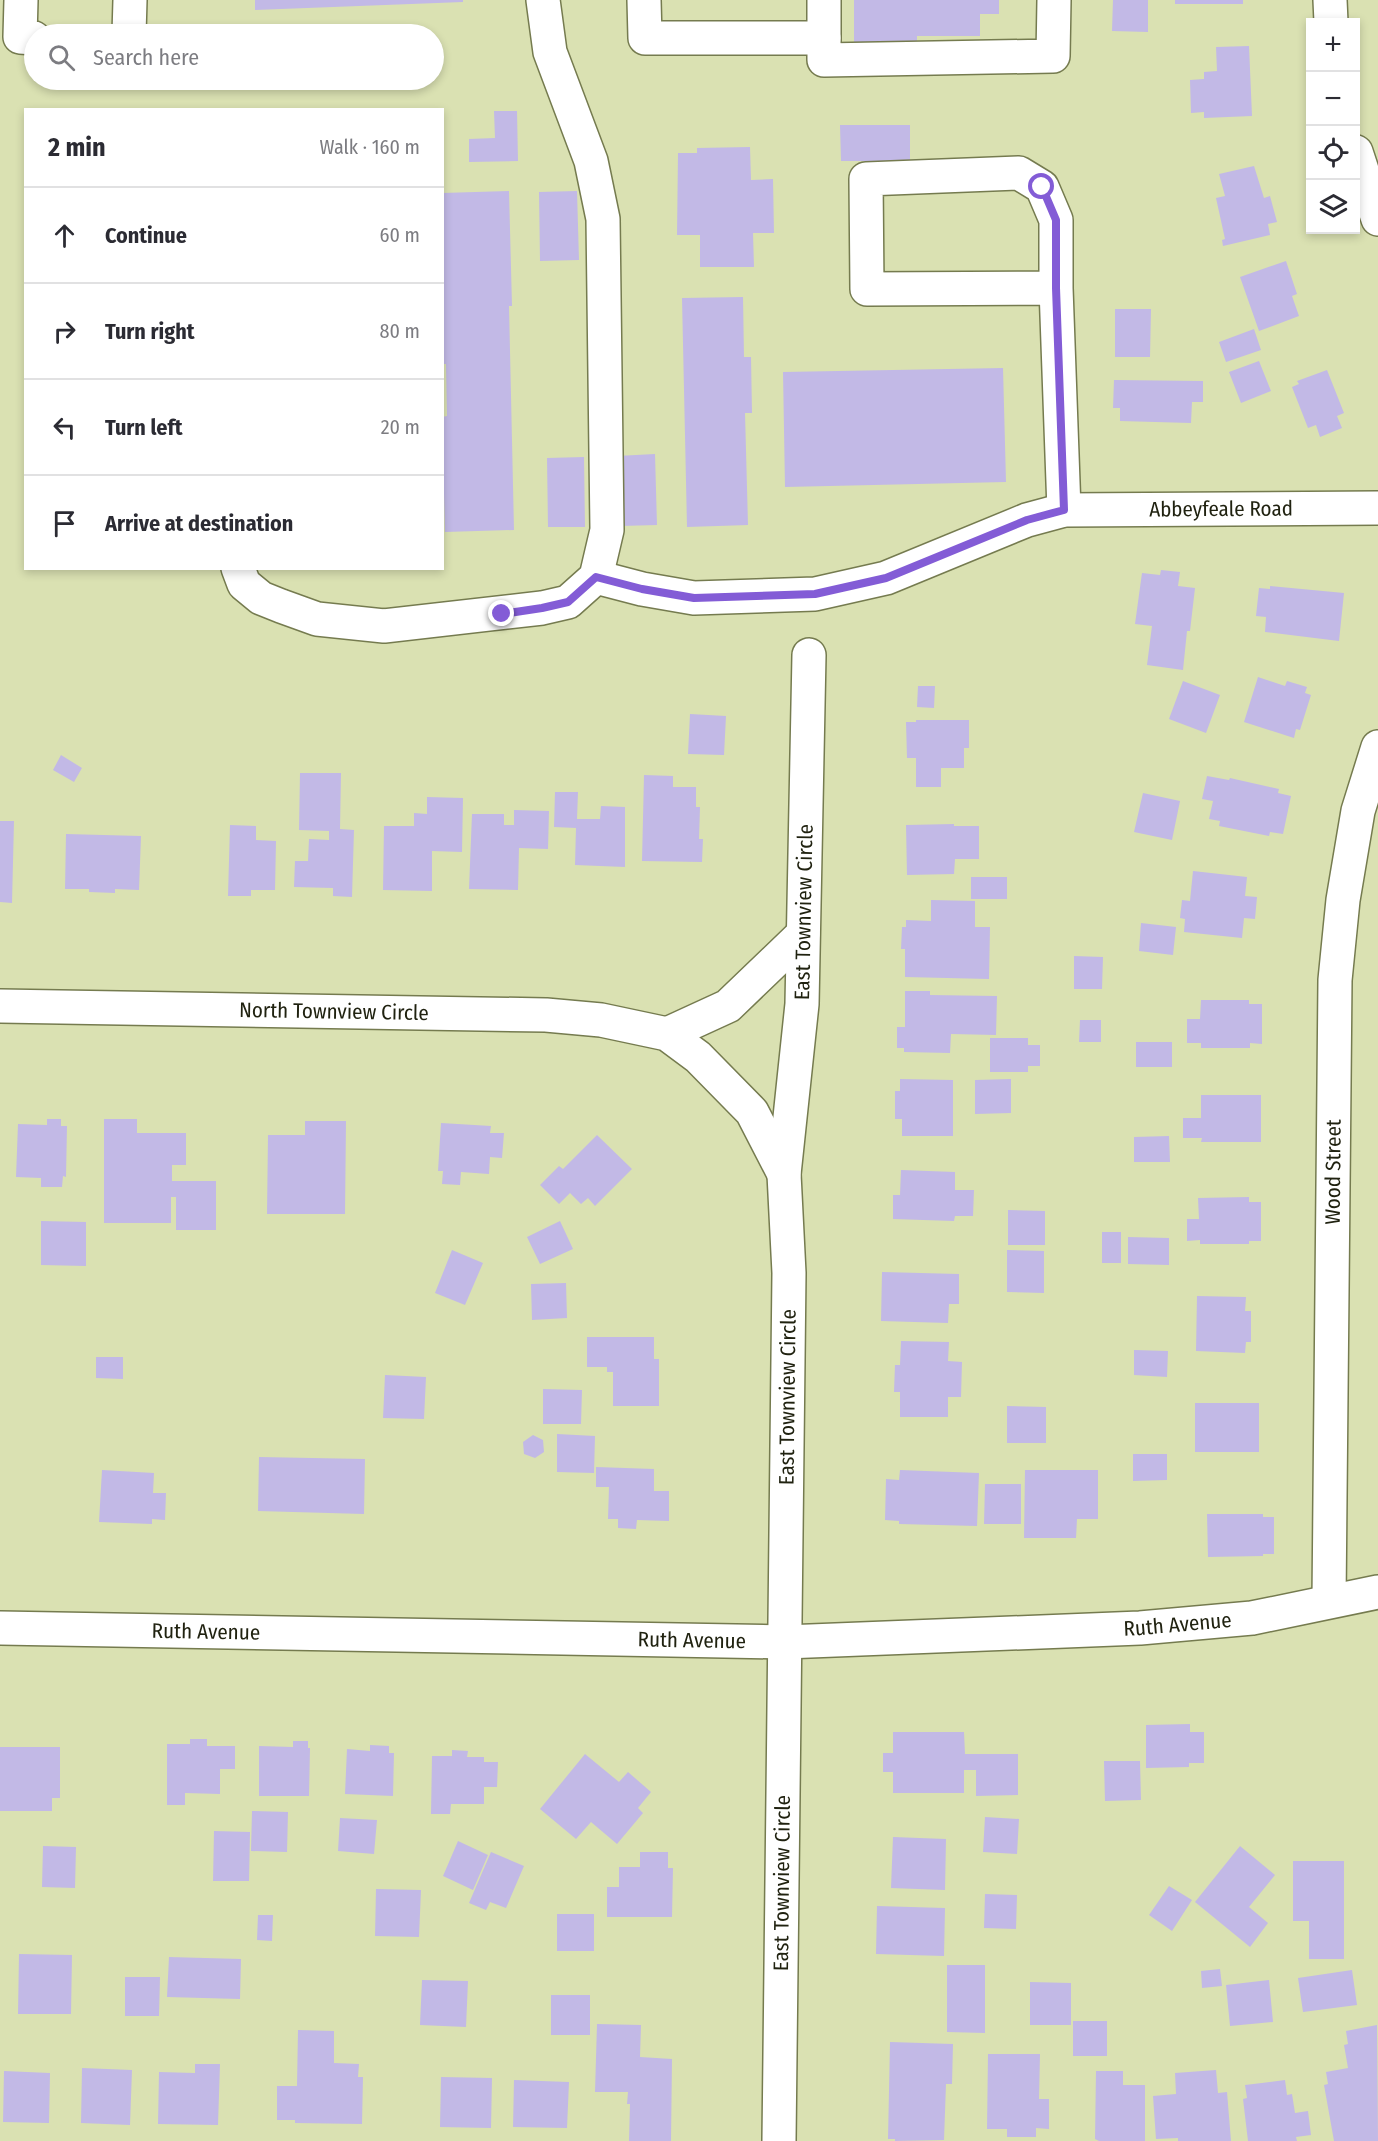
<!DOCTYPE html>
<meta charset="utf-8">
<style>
:root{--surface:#fff;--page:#f7f7f7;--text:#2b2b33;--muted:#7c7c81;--line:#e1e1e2}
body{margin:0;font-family:"Fira Sans Condensed",sans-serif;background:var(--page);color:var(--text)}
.controls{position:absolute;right:18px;top:18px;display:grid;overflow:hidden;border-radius:0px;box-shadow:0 3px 9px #0003}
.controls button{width:54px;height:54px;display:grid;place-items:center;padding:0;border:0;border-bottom:2px solid var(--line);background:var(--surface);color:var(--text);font:30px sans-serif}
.stop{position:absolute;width:18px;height:18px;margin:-14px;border:4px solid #835cd6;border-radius:50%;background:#fff}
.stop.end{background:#835cd6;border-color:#fff;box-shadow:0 2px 6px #0008}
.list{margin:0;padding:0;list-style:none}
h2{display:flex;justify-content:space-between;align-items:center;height:78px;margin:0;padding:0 24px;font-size:26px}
h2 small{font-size:20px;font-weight:400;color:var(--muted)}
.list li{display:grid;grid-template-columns:39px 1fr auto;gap:18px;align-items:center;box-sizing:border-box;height:96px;padding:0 24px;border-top:2px solid var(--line)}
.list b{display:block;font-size:22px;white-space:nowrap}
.list em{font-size:20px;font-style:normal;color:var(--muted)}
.icon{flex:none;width:33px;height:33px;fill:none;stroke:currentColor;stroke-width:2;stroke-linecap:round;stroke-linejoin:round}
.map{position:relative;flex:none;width:1378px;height:2141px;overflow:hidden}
.search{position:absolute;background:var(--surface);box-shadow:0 3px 9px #0003;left:24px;top:24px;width:420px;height:66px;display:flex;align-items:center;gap:15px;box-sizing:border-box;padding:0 21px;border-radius:33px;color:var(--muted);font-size:22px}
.panel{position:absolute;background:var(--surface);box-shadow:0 3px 9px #0003;left:24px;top:108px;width:420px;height:462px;border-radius:0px}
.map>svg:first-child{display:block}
.building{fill:#c2b9e6}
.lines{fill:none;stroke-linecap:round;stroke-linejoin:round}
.minor-casing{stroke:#757b4f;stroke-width:36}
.minor{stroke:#fff;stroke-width:33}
.route{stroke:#835cd6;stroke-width:8}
.labels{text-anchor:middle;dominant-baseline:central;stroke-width:5;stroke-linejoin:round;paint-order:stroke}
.street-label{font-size:21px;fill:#202210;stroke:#e7efbf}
</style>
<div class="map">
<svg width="1378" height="2141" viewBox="0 0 1378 2141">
<rect width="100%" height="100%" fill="#dae1b2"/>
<path class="building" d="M255,0h208v2l-208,8z
M854,0h145v14h-19v22h-63v12h-63z
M1113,0h35v32l-36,-1z
M1175,0h68v4h-68z
M1249,46l3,70 -48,2v-6l-13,1 -1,-33 14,-1v-7l13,-1 -1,-24z
M494,111h23l1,50 -49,1v-23l26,-1z
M840,125h70v36h-69z
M750,147l1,33 22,-1 1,54h-21l1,34h-54v-32h-23l1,-82h19v-5z
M1254,166l10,32 6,-2 7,26 -9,2 2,11 -47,11 -1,-6 3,-1 -9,-41 9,-2 -6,-22z
M509,191l3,115h-3l5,224 -69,2 -3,-115 5,-1 -1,-52h-4v-171z
M577,191l2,69 -39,1 -1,-69z
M1286,261l11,33 -5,2 7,20 -40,15 -19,-54z
M743,297l1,60h7l1,56h-7l3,112 -61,2 -5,-229z
M1115,309h36l-1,48h-35z
M1254,329l7,21 -35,12 -7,-20z
M1259,361l12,30 -30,12 -12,-31z
M1003,368l3,114 -221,5 -2,-115z
M1327,370l17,43 -7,3 5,12 -22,9 -4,-12 -8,3 -16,-41 7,-3 -2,-3z
M1114,380l89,1v21h-11l-1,21 -71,-2v-13h-7z
M655,454l2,71 -37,1 -3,-70z
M584,457l1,70h-37l-1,-69z
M1161,570l19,2 -2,14 17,2 -5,43h-3l-4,39 -36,-5 5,-39 -17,-2 7,-51 18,2z
M1270,586l74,7 -5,48 -74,-9 1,-15 -10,-1 3,-28 11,1z
M1258,677l27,9 2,-5 20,6 -2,6 6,2 -11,35 -4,-1 -2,9 -50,-16z
M1183,681l37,14 -14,38 -37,-14z
M918,686h17l-1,22 -17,-1z
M690,714l36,2 -2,39 -36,-1z
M916,720h53v28h-5v20h-23v19h-25v-29h-9l-1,-36h10z
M61,755l21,13 -8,14 -21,-12z
M300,773h41l-1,56 14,1 -2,67 -19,-1v-8l-39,-1 1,-26h13l1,-22 20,1v-9l-30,-1z
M644,775l29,1v11h23v20h4l-1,32h4l-1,23 -60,-1z
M1207,776l22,4 1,-2 49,11 -1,4 13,3 -8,38 -13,-2 -1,4 -50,-10 1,-5 -11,-2 4,-18 -11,-2z
M555,792h23l-1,27h23l1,-13 24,1v60l-50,-2 1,-37 -22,-1z
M1143,793l37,8 -8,39 -38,-8z
M427,797l36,1 -1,54 -30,-1v40l-49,-1 1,-64h30v-13l13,1z
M514,810l35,1 -1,38 -29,-1 -1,42 -49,-1 3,-75h32v11h10z
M0,821h14l-2,82 -12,-1z
M954,824v2h25v33h-24l-1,15 -47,1 -1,-50z
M230,825l26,1v14l20,1 -1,49h-24v6h-23z
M66,834l75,2 -2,54 -24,-1v4l-26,-1v-3h-24z
M1193,871l54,6 -2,19 12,1 -2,22 -11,-1 -2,20 -58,-6 1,-13 -5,-1 2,-18 8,1z
M971,877h36v22h-36z
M931,900l44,1v26h15l-1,52 -84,-2v-28h-4l1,-22h4v-7l25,1z
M1141,923l35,4 -3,28 -34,-4z
M1074,956l29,1 -1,32h-28z
M905,991h25v4l67,1 -1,39 -45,-1 -1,19 -46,-1v-4h-7v-21h8z
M1201,1000h48v4h13v40l-12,-1v5h-49v-5h-14v-24h13z
M1080,1020h21v22h-22z
M990,1038h38v7h12v21h-12v6h-38z
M1136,1042h36v25h-36z
M900,1079l53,1v56h-51v-17h-7v-28h5z
M1011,1079v34l-36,1v-34z
M1201,1095h60v47h-60l1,-4h-19v-20h18z
M47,1119h14v7h6l-1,51 -3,-1 -1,11h-21v-9l-25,-1 2,-53 29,1z
M104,1119h33v14h49v32h-14v16h44v49h-40v-33h-5v26h-67z
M305,1121h41l-1,93h-78l1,-79h37z
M441,1123l50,3 -1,7h14l-2,25 -12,-1 -1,17 -28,-2 -1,13 -18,-1 1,-13h-5z
M597,1135l35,34 -37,37 -7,-8 -7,6 -11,-11 -11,11 -19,-19 19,-19 4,3z
M1169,1136l1,26h-36v-25z
M901,1170l54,2v18h19l-1,26h-18l-1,5 -61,-2v-24h7z
M1249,1197v5h12v39h-12v3h-49v-4l-13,1v-22h12l-1,-21z
M1008,1210l37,1v34h-37z
M41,1221l45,1v44l-45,-1z
M560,1221l13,28 -33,15 -13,-27z
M1102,1232h19v31h-19z
M1128,1237l41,1v27l-41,-1z
M452,1250l31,13 -18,42 -30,-12z
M1007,1250l37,1v42l-37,-1z
M882,1272l77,2v30h-10l-1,19 -67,-2z
M566,1283l1,35 -35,2 -1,-36z
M1197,1296l49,1 -1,14h6v31h-5l-1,11 -49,-2z
M587,1337h67v22h5v47h-46v-34h-6v-5h-20z
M901,1341l48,1 -1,19 14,1 -1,35h-13v20h-48v-25h-6l1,-27h5z
M1134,1350l34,1 -1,26 -33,-2z
M96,1357h27v22l-27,-1z
M385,1375l41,2 -2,42 -41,-1z
M543,1389l39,1 -1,34h-38z
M1195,1403h64v49h-64z
M1007,1406l39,1v36h-39z
M557,1434l38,2 -1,37 -37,-1z
M533,1435l10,5 1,12 -9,6 -11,-4 -1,-12z
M1133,1454h34v26l-34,1z
M259,1457l106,2 -1,55 -106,-3z
M596,1467l58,2v22h15v30l-32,-1 -1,9 -18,-1v-9h-10l1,-32h-13z
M102,1470l52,3 -1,20h13l-1,27 -13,-1v5l-53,-2z
M900,1470l79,3 -2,53 -78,-2v-3l-14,-1 1,-41 13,1z
M1025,1470h73v49h-21l-1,19h-52z
M985,1484h36v40h-37z
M1207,1514h56v3h11v37h-11v2l-55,1z
M1190,1724v8h14v31h-15v4l-43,1v-43z
M893,1732h71l1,22h53v41l-42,1v-26h-12v23h-71v-21h-10v-19h10z
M190,1739h17v7h28v23h-15v25l-35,-1v12h-18v-61h23z
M293,1741h15v7h2l-1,48h-50v-50l34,1z
M370,1745l19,1v7h5l-1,43 -48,-2 2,-45 23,2z
M0,1747h60v51h-8v13h-52z
M452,1750l16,1 -1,6h17v5h14l-1,25h-13v17h-33l-1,10h-19l1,-58h20z
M585,1754l34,28 9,-10 23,20 -13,16 5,5 -26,31 -26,-22 -15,17 -36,-30z
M1104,1761h36l1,39 -36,1z
M252,1811l36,1 -1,40 -36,-1z
M985,1817l34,2 -2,35 -34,-2z
M340,1818l37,2 -3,34 -36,-3z
M214,1831l36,1 -1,49h-36z
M893,1837l53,2 -1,51 -54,-2z
M458,1841l30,14 -15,35 -30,-14z
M43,1846l33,1 -1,41 -33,-1z
M1240,1846l35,29 -26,32 19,16 -18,24 -55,-45z
M491,1852l33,14 -18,42 -16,-6 -4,8 -17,-7z
M640,1852h28v16h5l-1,49h-65v-30h12v-20h21z
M1293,1861h51v98h-35v-38h-16z
M1169,1886l23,14 -20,31 -23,-16z
M376,1889l45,1 -2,47 -44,-1z
M985,1894l32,1 -1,34 -32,-1z
M877,1906l68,2 -1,48 -68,-2z
M557,1914h37v37h-37z
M258,1915h15l-1,26 -15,-1z
M19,1954l53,1 -1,59h-53z
M169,1957l72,2 -1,40 -73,-2z
M947,1965h38v68l-38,-1z
M1220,1969l2,17 -20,2 -1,-17z
M1352,1970l5,35 -54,7 -5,-34z
M125,1977h35l-1,39h-34z
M422,1980l46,1 -2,46 -46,-2z
M1269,1980l4,42 -43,4 -4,-41z
M1030,1982l41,1v42h-41z
M551,1995h39v40h-39z
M1073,2021h34v35h-34z
M597,2024l44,1 -1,32 32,2 -1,82h-42l1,-37h-3l1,-12h-33z
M1377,2025l1,116h-44l-10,-56 4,-1 -2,-12 22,-4 -4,-23 4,-1 -2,-13z
M298,2030l36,1v32l25,1 -1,13h5l-1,47 -67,-1v-3h-18v-34h20z
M890,2042l63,2 -1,40h-6l-2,56 -49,1v-2h-7z
M988,2054h52l-1,45h10v30l-13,-1v9h-29v-8h-20z
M195,2064h25l-2,61 -60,-1 1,-52 36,1z
M82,2068l50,2 -2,55 -49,-2z
M1216,2070l2,23 9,-1 4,49h-53v-3l-22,1 -3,-43 23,-2 -1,-21z
M4,2071l46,2 -1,50 -46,-1z
M1096,2071h27v14h22v56h-46l-4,-2z
M441,2077l51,1 -1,50 -51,-1z
M514,2080l55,2 -2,46 -54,-1z
M1285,2080l2,15 5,-1 3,19 13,-2 3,24 -15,2 1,4h-49l-5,-42 4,-1 -2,-13z"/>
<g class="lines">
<g class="minor-casing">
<g id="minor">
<path d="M21,0l-1,37 14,1"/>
<path d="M644,0l1,38h179"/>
<path d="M824,0v60l229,-4 1,-56"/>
<path d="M1330,0l1,22"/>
<path d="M129,34l1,-34"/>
<path d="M1356,152l22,67"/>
<path d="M1056,288l-189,1 -1,-110 153,-6 23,14 14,33v68l8,222"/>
<path d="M238,568l6,16 17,14 20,8 36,13 67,7 158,-18 26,-6 28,-25 11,-47 -4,-311 -12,-58 -41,-109 -7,-52"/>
<path id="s1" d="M596,577l46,12 52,9 121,-4 71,-16 141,-58 37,-10 314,-2"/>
<path id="s2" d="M0,1006l546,9 55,5 66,14 31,23 54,55 32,62"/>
<path d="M667,1034l61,-28 75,-72"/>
<path id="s3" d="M1329,1601l6,-621 8,-80 15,-89 20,-64"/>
<path id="s4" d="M0,1628l785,14 355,-14 112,-10 126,-26"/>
<path id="s5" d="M779,2141l10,-868 -5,-99 18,-170 7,-349"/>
</g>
</g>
<use href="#minor" class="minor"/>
</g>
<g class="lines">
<path class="route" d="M502,614l40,-6 26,-6 28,-25 46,12 52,9 121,-4 71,-16 141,-58 37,-10 -8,-222v-68l-14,-33"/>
</g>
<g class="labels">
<g class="street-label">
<text stroke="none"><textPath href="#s1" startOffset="642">Abbeyfeale Road</textPath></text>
<text stroke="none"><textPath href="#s5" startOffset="1230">East Townview Circle</textPath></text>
<text stroke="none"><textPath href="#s2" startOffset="334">North Townview Circle</textPath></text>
<text stroke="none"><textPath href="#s3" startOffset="429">Wood Street</textPath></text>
<text stroke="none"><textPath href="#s5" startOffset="744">East Townview Circle</textPath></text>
<text stroke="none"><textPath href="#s4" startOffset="1178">Ruth Avenue</textPath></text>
<text stroke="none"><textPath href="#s4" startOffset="206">Ruth Avenue</textPath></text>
<text stroke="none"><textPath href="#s4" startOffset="692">Ruth Avenue</textPath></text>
<text stroke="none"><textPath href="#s5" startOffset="258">East Townview Circle</textPath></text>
</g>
</g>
</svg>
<div class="controls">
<button>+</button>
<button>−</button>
<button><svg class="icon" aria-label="locate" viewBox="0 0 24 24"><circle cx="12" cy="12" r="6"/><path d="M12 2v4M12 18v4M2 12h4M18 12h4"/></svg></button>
<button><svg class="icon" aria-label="layers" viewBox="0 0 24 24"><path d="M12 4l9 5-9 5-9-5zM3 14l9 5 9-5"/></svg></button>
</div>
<div class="stop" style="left:1042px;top:187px"></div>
<div class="stop end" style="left:502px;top:614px"></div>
<div class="search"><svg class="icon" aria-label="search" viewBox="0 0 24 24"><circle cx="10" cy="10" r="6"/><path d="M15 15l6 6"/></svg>Search here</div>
<section class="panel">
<h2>2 min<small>Walk · 160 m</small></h2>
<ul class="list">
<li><svg class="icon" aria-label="ahead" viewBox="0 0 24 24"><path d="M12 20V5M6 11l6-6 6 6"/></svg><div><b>Continue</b></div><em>60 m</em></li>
<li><svg class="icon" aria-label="right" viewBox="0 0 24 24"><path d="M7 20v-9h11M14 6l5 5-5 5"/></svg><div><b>Turn right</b></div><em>80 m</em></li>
<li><svg class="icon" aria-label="left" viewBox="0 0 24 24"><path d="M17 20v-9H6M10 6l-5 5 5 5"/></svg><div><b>Turn left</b></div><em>20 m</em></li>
<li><svg class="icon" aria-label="arrive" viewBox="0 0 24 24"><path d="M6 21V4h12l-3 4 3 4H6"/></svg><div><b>Arrive at destination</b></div></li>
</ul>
</section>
</div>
